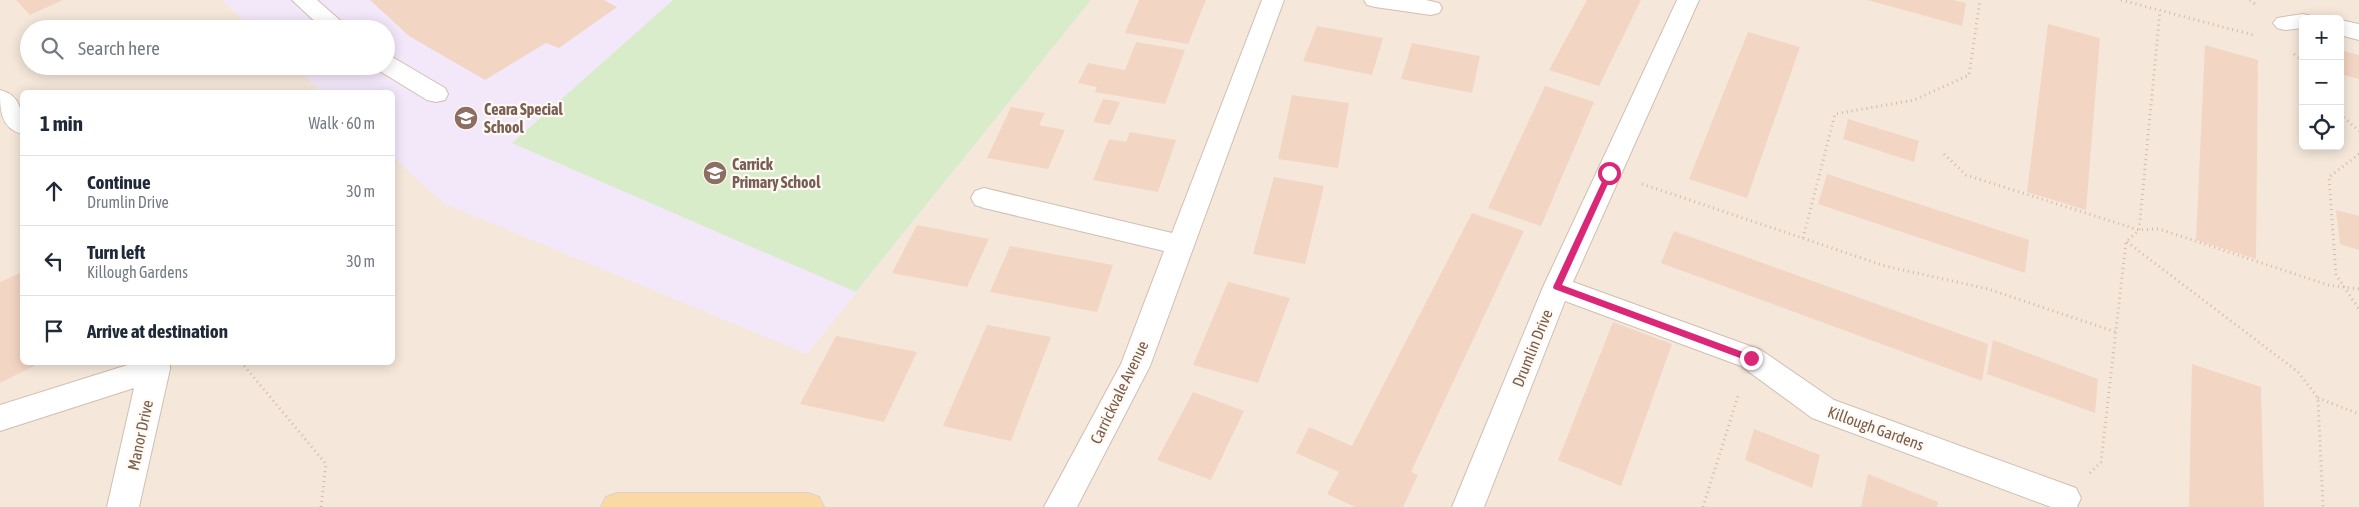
<!DOCTYPE html>
<meta charset="utf-8">
<style>
:root{--surface:#fff;--page:#f2f2f3;--text:#1f2937;--muted:#747a83;--line:#e0e1e3}
body{margin:0;font-family:"Asap Condensed",sans-serif;background:var(--page);color:var(--text)}
.controls{position:absolute;right:15px;top:15px;display:grid;overflow:hidden;border-radius:8px;box-shadow:0 2px 12px #0003}
.controls button{width:45px;height:45px;display:grid;place-items:center;padding:0;border:0;border-bottom:1px solid var(--line);background:var(--surface);color:var(--text);font:25px sans-serif}
.stop{position:absolute;width:15px;height:15px;margin:-11px;border:4px solid #db2777;border-radius:50%;background:#fff}
.stop.end{background:#db2777;border-color:#fff;box-shadow:0 1px 5px #0008}
.list{margin:0;padding:0;list-style:none}
h2{display:flex;justify-content:space-between;align-items:center;height:65px;margin:0;padding:0 20px;font-size:21px}
h2 small{font-size:16px;font-weight:400;color:var(--muted)}
.list li{display:grid;grid-template-columns:32px 1fr auto;gap:15px;align-items:center;box-sizing:border-box;height:70px;padding:0 20px;border-top:1px solid var(--line)}
.list b{display:block;font-size:19px;white-space:nowrap}
.list p{margin:0;font-size:16px;white-space:nowrap;color:var(--muted)}
.list em{font-size:16px;font-style:normal;color:var(--muted)}
.icon{flex:none;width:28px;height:28px;fill:none;stroke:currentColor;stroke-width:2;stroke-linecap:round;stroke-linejoin:round}
.map{position:relative;flex:none;width:2359px;height:507px;overflow:hidden}
.search{position:absolute;background:var(--surface);box-shadow:0 2px 12px #0003;left:20px;top:20px;width:375px;height:55px;display:flex;align-items:center;gap:12px;box-sizing:border-box;padding:0 18px;border-radius:28px;color:var(--muted);font-size:19px}
.panel{position:absolute;background:var(--surface);box-shadow:0 2px 12px #0003;left:20px;top:90px;width:375px;height:275px;border-radius:8px}
.map>svg:first-child{display:block}
.residential{fill:#f5e8da;fill-rule:evenodd}
.education{fill:#f3e8fa}
.green{fill:#d8ecc9}
.building{fill:#f3d5c3}
.lines{fill:none;stroke-linecap:round;stroke-linejoin:round}
.minor-casing{stroke:#d1beb0;stroke-width:2}
.major-casing{stroke:#dad1cd;stroke-width:2}
.path{stroke:#d9b8a5;stroke-width:3;stroke-dasharray:1 4;stroke-linecap:butt}
.minor{fill:#fff;fill-rule:evenodd}
.major{fill:#fbd9a5;fill-rule:evenodd}
.route{fill:#db2777}
.labels{text-anchor:middle;dominant-baseline:central;stroke-width:4.5;stroke-linejoin:round;paint-order:stroke}
.education-label{font-size:16px;font-weight:bold;fill:#785e54;stroke:#fffaf3;text-anchor:start}
.street-label{font-size:16px;fill:#7a5c4d;stroke:#fffaf3}
</style>
<div class="map">
<svg width="2359" height="507" viewBox="0 0 2359 507">
<rect width="100%" height="100%" fill="#fdf6ec"/>
<path class="residential" d="M0,0h2359v507h-2359zM2303,19h37v127h-37zM29,29h357v37h-357zM22,92h370v270h-370z"/>
<path class="education" d="M222,0h869l-284,354 -364,-151 -50,-46 -1,-65h-70l-28,-26h92v-37h-133z"/>
<path class="green" d="M673,0h418l-235,292 -344,-149z"/>
<path class="building" d="M16,0h47l-33,15z
M370,0h234l13,7 -58,41 -13,-5 -61,37 -76,-44z
M1139,0h67l-18,44 -63,-11z
M1587,0h54l-42,86 -50,-16z
M1867,0h86l13,3 -4,23z
M2048,24l52,14 -14,172 -59,-18z
M1317,26l66,12 -11,37 -69,-14z
M1748,32l52,15 -53,151 -58,-19z
M1136,42l49,8 -20,54 -70,-12 2,-5 -19,-4 10,-20 37,7z
M1412,43l68,13 -8,37 -71,-14z
M2205,45l53,15 -2,199 -60,-19z
M2340,50l19,5v24l-19,-5z
M1545,86l49,16 -53,124 -53,-18z
M1292,95l57,8 -11,65 -60,-9z
M1103,99l17,3 -10,23 -17,-3z
M1011,107l34,6 -6,12 26,5 -17,39 -61,-11z
M1848,119l71,22 -5,21 -71,-23z
M1130,132l46,8 -18,52 -65,-12 16,-41 17,3z
M1827,174l202,66 -4,33 -207,-69z
M1274,177l50,9 -19,78 -52,-10z
M2336,210l23,6v34l-19,-6z
M1472,213l52,18 -113,241 7,3 -15,32h-48l-28,-13 12,-22 -43,-19 13,-26 43,19z
M917,225l72,14 -22,48 -75,-14z
M1674,231l314,113 -6,37 -321,-118z
M1010,246l103,19 -16,47 -107,-20z
M22,272v90h20l-42,21v-101z
M1228,282l62,16 -32,85 -65,-18z
M1613,322l59,22 -51,142 -63,-26z
M987,325l64,12 -40,104 -68,-15z
M836,336l81,16 -33,70 -84,-18z
M1993,340l105,39 -3,34 -108,-39z
M2192,364l69,23 3,120h-75z
M1193,392l51,19 -33,69 -54,-20z
M1754,429l66,26 -8,33 -67,-28z
M1868,474l70,28 -1,5h-76z"/>
<g class="lines">
<g class="minor-casing">
<path id="minor" d="M292,0h25l33,29h-27z
M1262,0h22l-134,366 -73,141h-33l77,-143 43,-113 -180,-43 -9,-3 -4,-7 4,-7 9,-3 188,45z
M1364,0h62l13,3 3,5 -3,5 -8,2 -56,-8 -8,-2z
M1677,0h22l-126,282 188,68 73,50 242,88 5,10 -4,9h-26l-239,-89 -71,-52 -176,-65 -81,206h-32l91,-220z
M2303,14l8,2 2,3h-10v9l-18,2 -8,-2 -4,-5 4,-5z
M2340,20l19,4v16l-19,-5z
M386,56l8,2 51,30 3,6 -3,6 -9,2 -9,-2 -49,-30 -3,-4h11z
M0,90c23,6 22,24 22,44 -22,-6 -22,-25 -22,-44z
M137,362h33v7l-31,138h-32l27,-119 -134,43v-26z"/>
</g>
<g class="major-casing">
<path id="major" d="M617,493h191l11,4 5,10h-223l5,-10z"/>
</g>
<path class="path" d="M2121,0l132,35
M2250,0l6,5
M2294,54l9,8
M2340,114l19,17
M1944,154l22,21 173,55 20,-1 169,56 31,4
M2359,154l-30,23 7,98 23,34
M1642,184l243,82 103,23 128,43
M1803,238l32,-124 79,-14 55,-25 11,-75
M2127,242l171,130 20,26 5,109
M241,362l85,102 -5,43
M2318,398l41,16
M2090,473l11,-11 25,-220 13,-12 21,-219
M1703,507l36,-114"/>
<use href="#minor" class="minor"/>
<use href="#major" class="major"/>
</g>
<path class="route" d="M1607,171l6,2 -51,112 192,71v5h-6l-194,-72 -1,-2z"/>
<defs>
<g id="school-disc" transform="scale(1.25)"><circle r="9.5" fill="#8d6e63" stroke="#fffaf3"/><path d="M0-5L7-2L0 1L-7-2ZM-4 1L0 2.5L4 1V4Q0 6-4 4Z" fill="#fff"/></g>
</defs>
<g fill-rule="evenodd">
<use href="#school-disc" x="466" y="118"/>
<use href="#school-disc" x="715" y="173"/>
</g>
<g class="labels">
<g class="education-label">
<text x="484" y="109">Ceara Special<tspan x="484" dy="18">School</tspan></text>
<text x="732" y="164">Carrick<tspan x="732" dy="18">Primary School</tspan></text>
</g>
<g class="street-label">
<text transform="translate(1532 348) rotate(-68)">Drumlin Drive</text>
<text transform="translate(1119 392) rotate(-64)">Carrickvale Avenue</text>
<text transform="translate(1876 428) rotate(20)">Killough Gardens</text>
<text transform="translate(140 435) rotate(-78)">Manor Drive</text>
</g>
</g>
</svg>
<div class="controls">
<button>+</button>
<button>−</button>
<button><svg class="icon" aria-label="locate" viewBox="0 0 24 24"><circle cx="12" cy="12" r="6"/><path d="M12 2v4M12 18v4M2 12h4M18 12h4"/></svg></button>
</div>
<div class="stop" style="left:1609px;top:173px"></div>
<div class="stop end" style="left:1751px;top:358px"></div>
<div class="search"><svg class="icon" aria-label="search" viewBox="0 0 24 24"><circle cx="10" cy="10" r="6"/><path d="M15 15l6 6"/></svg>Search here</div>
<section class="panel">
<h2>1 min<small>Walk · 60 m</small></h2>
<ul class="list">
<li><svg class="icon" aria-label="ahead" viewBox="0 0 24 24"><path d="M12 20V5M6 11l6-6 6 6"/></svg><div><b>Continue</b><p>Drumlin Drive</p></div><em>30 m</em></li>
<li><svg class="icon" aria-label="left" viewBox="0 0 24 24"><path d="M17 20v-9H6M10 6l-5 5 5 5"/></svg><div><b>Turn left</b><p>Killough Gardens</p></div><em>30 m</em></li>
<li><svg class="icon" aria-label="arrive" viewBox="0 0 24 24"><path d="M6 21V4h12l-3 4 3 4H6"/></svg><div><b>Arrive at destination</b></div></li>
</ul>
</section>
</div>
